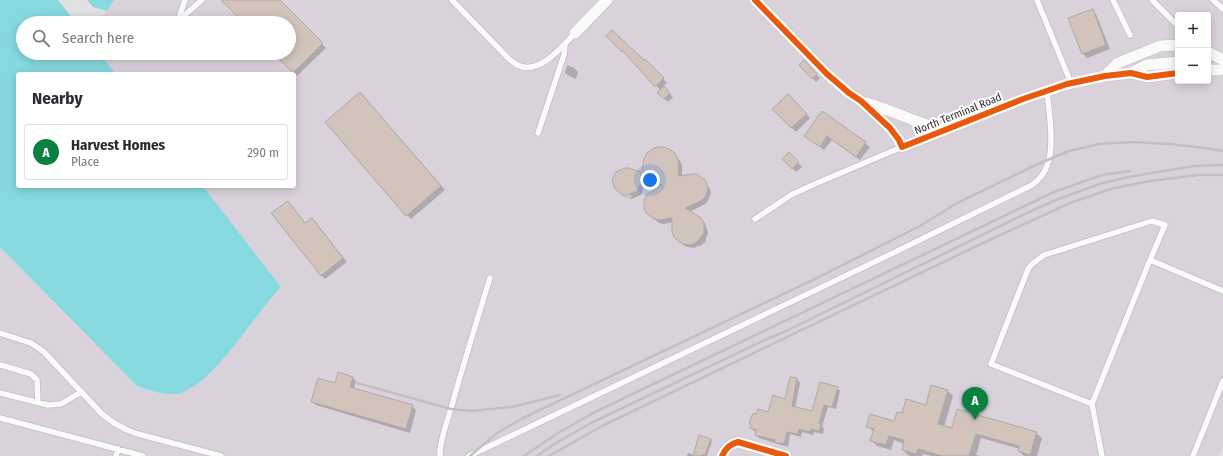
<!DOCTYPE html>
<meta charset="utf-8">
<style>
:root{--surface:#fff;--page:#f7f7f7;--text:#2b2b33;--muted:#7c7c81;--line:#e1e1e2;--accent:#0b8043}
body{margin:0;font-family:"Fira Sans Condensed",sans-serif;background:var(--page);color:var(--text)}
.controls{position:absolute;right:12px;top:12px;display:grid;overflow:hidden;border-radius:4px;box-shadow:0 2px 10px #0003}
.controls button{width:36px;height:36px;display:grid;place-items:center;padding:0;border:0;border-bottom:1px solid var(--line);background:var(--surface);color:var(--text);font:20px sans-serif}
.you{position:absolute;left:650px;top:180px;width:14px;height:14px;margin:-10px;border:3px solid #fff;border-radius:50%;background:#1a73e8;box-shadow:0 0 0 6px #1a73e833}
.badge{display:grid;place-items:center;width:26px;height:26px;border-radius:50%;background:var(--accent);color:#fff;font-size:13px;font-weight:700}
.pin{position:absolute;translate:-50% -33px;filter:drop-shadow(0 1px 2px #0008)}
.pin::after{content:'';position:absolute;top:21px;width:14px;height:12px;background:inherit;clip-path:polygon(0 0,100% 0,50% 100%)}
.list{margin:0;padding:0;list-style:none}
h2{display:flex;justify-content:space-between;align-items:center;height:52px;margin:0;padding:0 16px;font-size:17px}
h2 small{font-size:13px;font-weight:400;color:var(--muted)}
.list li{display:grid;grid-template-columns:26px 1fr auto;gap:12px;align-items:center;box-sizing:border-box;height:56px;margin:0 8px 8px;padding:0 8px;border:1px solid var(--line);border-radius:4px}
.list b{display:block;font-size:15px;white-space:nowrap}
.list p{margin:0;font-size:13px;white-space:nowrap;color:var(--muted)}
.list em{font-size:13px;font-style:normal;color:var(--muted)}
.icon{flex:none;width:22px;height:22px;fill:none;stroke:currentColor;stroke-width:2;stroke-linecap:round;stroke-linejoin:round}
.map{position:relative;flex:none;width:1223px;height:456px;overflow:hidden}
.search{position:absolute;background:var(--surface);box-shadow:0 2px 10px #0003;left:16px;top:16px;width:280px;height:44px;display:flex;align-items:center;gap:10px;box-sizing:border-box;padding:0 14px;border-radius:22px;color:var(--muted);font-size:15px}
.panel{position:absolute;background:var(--surface);box-shadow:0 2px 10px #0003;left:16px;top:72px;width:280px;height:116px;border-radius:4px}
.map>svg:first-child{display:block}
.built{fill:#dad2db;fill-rule:evenodd}
.water{fill:#87d9e0}
.pier{fill:#e3e0e4}
.shadow{fill:#0003}
.building{fill:#d2c4bb;stroke:#adaaaa}
.lines{fill:none;stroke-linecap:round;stroke-linejoin:round}
.service-casing{stroke:#bebcbf;stroke-width:7}
.minor-casing{stroke:#bebcbf;stroke-width:12}
.service{stroke:#fbfafb;stroke-width:5.5}
.minor{stroke:#fbfafb;stroke-width:11}
.rail{stroke:#c2c1c2;stroke-width:2.5}
.cycleway-casing{stroke:#fff;stroke-width:8}
.cycleway{stroke:#e8590c;stroke-width:6}
.labels{text-anchor:middle;dominant-baseline:central;stroke-width:4;stroke-linejoin:round;paint-order:stroke}
.street-label{font-size:11px;fill:#302d30;stroke:#fff}
</style>
<div class="map">
<svg width="1223" height="456" viewBox="0 0 1223 456">
<rect width="100%" height="100%" fill="#e3e0e4"/>
<path class="built" d="M114,0h1109v446l-4,10h-1219v-209l137,139 12,4 11,2 10,2 11,-1 12,-7 19,-14 69,-85 -78,-101h91v-112h-178l-17,-21h190v-30h-213l31,-12zM1178,15h30v66h-30z"/>
<path class="water" d="M0,0h114l-7,11 -11,12h-73v30h76l17,21h-98v112h185l78,101c-14,16 -27,33 -40,50 -16,20 -35,46 -60,56 -12,4 -33,-3 -44,-7l-137,-139z"/>
<path class="pier" d="M58,0h29l6,7 14,4 -11,12h-20z"/>
<path class="shadow" d="M223,0h56l47,48 -29,28 -22,-23h14v-30h-44z
M1092,10l4,4 14,35 -23,9 -4,-4 -13,-35z
M607,36l37,25 1,-1 22,23 -4,4 10,10 -5,5 -9,-9 2,-2 -34,-36z
M804,62l16,16 -4,4 -16,-17z
M567,65l7,3 4,4 -2,7 -7,-3 -4,-3z
M788,95l22,23 -14,14 -23,-23z
M364,97l81,93 -34,29 -84,-97z
M822,113l48,34 -10,13 -28,-20 -8,10 -14,-11z
M673,153l8,9 1,5v10l22,4 6,8 1,4 -3,8 -3,3 -16,8 8,4 8,7 3,9 -3,10 -3,3 -9,3 -5,-1 -5,-2 -8,-9 -2,-14 -9,2 -5,-1 -8,-7 11,-30 -6,-3 -13,-12z
M789,154l13,13 -6,5 -12,-13z
M640,173l4,4 -1,12 -2,6 -10,4 -8,-3 -1,-1 9,3 1,-2 -13,-4z
M316,223l31,39 -22,17 -4,-4 -15,-51z
M352,377l4,4 -2,8 58,17 4,4 -6,23 -94,-28 -4,-4 24,-16z
M790,378l7,1 3,4 -5,25 18,5 24,-25 3,3 -4,18 -8,-2 -6,20 2,1 -1,6 -9,-2 -1,3 -11,-3 -1,5 -11,-3 -2,13 -29,-9 -3,-4 1,-2 -3,-1 -3,-3 35,-28z
M948,391l5,5 -9,31 8,2 84,4 6,5 -5,18h-13l-5,-5 1,-2 -39,-11 -5,17 4,1h-48l-9,-2 -1,2h-11l-3,-1 -5,-5 2,-6 -11,-4 -3,10 -14,-4 -6,-6 3,-8 -6,-5 27,-4 8,-9 23,-8z
M710,439l2,2 -5,15h-20l1,-3 6,2z"/>
<path class="building" d="M221,0h59l43,43 -30,30 -20,-20h16v-30h-45z
M1093,9l13,36 -24,9 -14,-36z
M612,30l32,30 1,-1 19,19 -9,9 -32,-36 -1,1 -16,-16z
M804,60l13,14 -5,5 -13,-14z
M664,86l6,7 -6,6 -7,-6z
M360,92l81,94 -35,30 -81,-94z
M788,94l19,20 -16,14 -19,-19z
M822,111l44,31 -10,15 -29,-21 -7,11 -16,-11z
M658,147h6l5,2 5,3 3,5 2,6 -1,13 15,-2h4l8,6 2,4 1,5 -3,8 -4,4 -16,7 12,7 4,3 3,5v10l-6,8 -4,3 -5,1 -6,-1 -5,-3 -4,-4 -2,-6v-13l-12,2 -6,-1 -8,-6 -2,-5v-6l2,-7 16,-10 -11,-5 -9,-9 2,-13 3,-5 5,-4z
M789,152l10,10 -7,7 -10,-10z
M625,168h4l12,4 -1,13 -3,6 -10,4h-5l-7,-6 -3,-9 4,-8z
M288,201l17,22 7,-5 31,40 -22,18 -50,-63z
M338,372l15,5 -3,10 63,18 -7,24 -95,-27 7,-24 17,5z
M790,377l7,1 -5,28 20,5 8,-29 18,5 -6,20 -8,-2 -5,18 2,1 -2,7 -8,-2 -1,3 -11,-3 -1,5 -11,-2 -3,12 -10,-2 1,-2 -20,-5 1,-5 -6,-2 1,-4 -2,-1 3,-8h1v-2l3,1 2,-5 10,3 5,-17 12,4z
M931,385l17,5 -10,34 14,4 5,-19 80,23 -7,23 -12,-4 1,-5 -43,-12 -7,22h-27l-24,-7 -2,5 -14,-4 2,-10 -15,-4 -3,9 -16,-4 4,-12 -8,-2 4,-13 24,7 3,-9 5,1 4,-14 20,6z
M699,435l12,4 -6,16 -2,-1v2h-10z"/>
<g class="lines">
<g class="service-casing">
<path id="service" d="M452,0l57,59c3,2 6,4 8,6 22,11 45,-18 58,-32
M1037,0l34,83
M1113,0l17,35
M1152,0l26,26
M1213,0l10,9
M178,21l24,-21
M178,21l7,-21
M176,54v-1
M538,133l26,-78 1,-11
M755,219l36,-24 26,-12 85,-36
M0,333l31,10 13,9 58,62 12,9 13,7 11,4 83,22
M0,365l31,9 6,6 1,22
M0,393l48,12 13,-1 20,-12
M1092,404l58,-144
M0,418l143,38
M116,456l2,-7
M440,456c-1,-15 8,-36 12,-51 12,-43 25,-85 38,-127
M469,456l418,-200 145,-71c7,-5 12,-11 15,-19 8,-20 2,-54 0,-75
M1102,456l-10,-52 -101,-40 37,-95 4,-5 12,-9 108,-34 13,4 -15,35 73,31
M1193,456l30,-75"/>
</g>
<g class="minor-casing">
<path id="minor" d="M755,0l72,74 22,19 12,8 29,27 9,12 3,7 121,-48 44,-15 38,-8 26,-3 16,4 31,-4
M575,33l32,-33
M1208,52l15,8
M1208,70h11l4,-1
M1131,73l15,-8 32,-3
M1105,76l13,-13 42,-17 18,-1
M863,102c28,7 54,22 82,28
M722,456c4,-8 8,-12 16,-14l48,14"/>
</g>
<use href="#service" class="service"/>
<use href="#minor" class="minor"/>
<path class="rail" d="M357,383l94,26 20,2 41,-4 48,-12
M470,456l27,-23 26,-15 294,-140 103,-52 37,-23 81,-39 31,-13 30,-7 33,-2 38,2 35,4 18,3
M524,456l34,-23 37,-21 459,-220 48,-17 28,-4
M537,456l19,-13 35,-20 174,-83 19,-8 243,-119 29,-13 43,-16 29,-7 66,-11 29,-1
M549,456l53,-30 379,-182 89,-41 44,-15 36,-7 48,-6h25"/>
<g class="cycleway-casing">
<path id="cycleway" d="M755,0l72,74 22,19 12,8 29,27 9,12 3,7 121,-48 44,-15 38,-8 26,-3 16,4 31,-4
M722,456c4,-8 8,-12 16,-14l48,14"/>
</g>
<use href="#cycleway" class="cycleway"/>
</g>
<g class="labels">
<g class="street-label">
<text transform="translate(958 114) rotate(-22)">North Terminal Road</text>
</g>
</g>
</svg>
<div class="controls">
<button>+</button>
<button>−</button>
</div>
<div class="you"></div>
<div class="pin badge" style="left:975px;top:420px">A</div>
<div class="search"><svg class="icon" aria-label="search" viewBox="0 0 24 24"><circle cx="10" cy="10" r="6"/><path d="M15 15l6 6"/></svg>Search here</div>
<section class="panel">
<h2>Nearby<small></small></h2>
<ul class="list">
<li><span class="badge">A</span><div><b>Harvest Homes</b><p>Place</p></div><em>290 m</em></li>
</ul>
</section>
</div>
